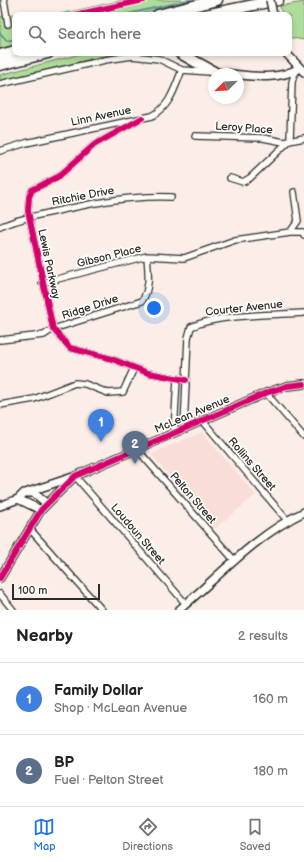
<!DOCTYPE html>
<meta charset="utf-8">
<style>
:root{--surface:#fff;--page:#f6f6f6;--text:#222;--muted:#767676;--line:#e0e0e0;--accent:#1a73e8}
body{margin:0;font-family:"Balsamiq Sans",sans-serif;background:var(--page);color:var(--text)}
.compass{position:absolute;left:208px;top:68px;width:36px;height:36px;border-radius:50%;background:var(--surface);box-shadow:0 2px 6px #0003;rotate:246deg}
.scale{position:absolute;left:12px;bottom:10px;width:88px;box-sizing:border-box;padding-left:4px;border:2px solid #2b2b2b;border-top:0;font-size:11px;line-height:14px;white-space:nowrap;color:#2b2b2b;-webkit-text-stroke:3px #fdfcf7;paint-order:stroke}
.you{position:absolute;left:154px;top:308px;width:14px;height:14px;margin:-10px;border:3px solid #fff;border-radius:50%;background:#1a73e8;box-shadow:0 0 0 6px #1a73e833}
.badge{display:grid;place-items:center;width:26px;height:26px;border-radius:50%;background:var(--accent);color:#fff;font-size:13px;font-weight:700}
.pin{position:absolute;translate:-50% -33px;filter:drop-shadow(0 1px 2px #0008)}
.pin::after{content:'';position:absolute;top:21px;width:14px;height:12px;background:inherit;clip-path:polygon(0 0,100% 0,50% 100%)}
.list{margin:0;padding:0;list-style:none}
h2{display:flex;justify-content:space-between;align-items:center;height:52px;margin:0;padding:0 16px;font-size:17px}
h2 small{font-size:13px;font-weight:400;color:var(--muted)}
.list li{display:grid;grid-template-columns:26px 1fr auto;gap:12px;align-items:center;box-sizing:border-box;height:72px;padding:0 16px;border-top:1px solid var(--line)}
.list b{display:block;font-size:15px;white-space:nowrap}
.list p{margin:0;font-size:13px;white-space:nowrap;color:var(--muted)}
.list em{font-size:13px;font-style:normal;color:var(--muted)}
.icon{flex:none;width:22px;height:22px;fill:none;stroke:currentColor;stroke-width:2;stroke-linecap:round;stroke-linejoin:round}
.map{position:relative;flex:none;width:304px;height:610px;overflow:hidden}
.search{position:absolute;background:var(--surface);box-shadow:0 2px 6px #0003;left:12px;right:12px;top:12px;height:44px;display:flex;align-items:center;gap:10px;box-sizing:border-box;padding:0 14px;border-radius:8px;color:var(--muted);font-size:15px}
.sheet{height:196px;background:var(--surface)}
nav{display:flex;justify-content:space-around;align-items:center;box-sizing:border-box;height:56px;border-top:1px solid var(--line);background:var(--surface);font-size:11px;color:var(--muted)}
nav a{display:grid;justify-items:center;gap:2px}
nav .on{color:var(--accent)}
.map>svg:first-child{display:block}
.built{fill:#f8ded6}
.green{fill:#aedc9b;stroke:#6c8463}
.lines{fill:none;stroke-linecap:round;stroke-linejoin:round}
.stream{stroke:#619199;stroke-width:2}
.minor-casing{stroke:#2b2b2b;stroke-width:8}
.tertiary-casing{stroke:#2b2b2b;stroke-width:10}
.motorway-casing{stroke:#2b2b2b;stroke-width:13}
.minor{stroke:#fdfcf7;stroke-width:5.5}
.tertiary{stroke:#fdfcf7;stroke-width:7}
.motorway{stroke:#fdfcf7;stroke-width:10}
.tertiary-bridge-casing{stroke:#2b2b2b;stroke-width:10;stroke-linecap:butt}
.tertiary-bridge{stroke:#fdfcf7;stroke-width:7}
.cycleway-casing{stroke:#fdfcf7;stroke-width:8}
.cycleway{stroke:#d6006c;stroke-width:6}
.labels{text-anchor:middle;dominant-baseline:central;stroke-width:3.5;stroke-linejoin:round;paint-order:stroke}
.street-label{font-size:11px;fill:#2b2b2b;stroke:#fdfcf7}
</style>
<div class="map">
<svg width="304" height="610" viewBox="0 0 304 610">
<rect width="100%" height="100%" fill="#fbeee8"/>
<filter id="ink" filterUnits="userSpaceOnUse"><feTurbulence type="fractalNoise" baseFrequency=".025" numOctaves="2"/><feDisplacementMap in="SourceGraphic" scale="8" xChannelSelector="R" yChannelSelector="G"/><feConvolveMatrix kernelMatrix="1 2 1 2 8 2 1 2 1" color-interpolation-filters="sRGB"/></filter>
<g filter="url(#ink)">
<path class="built" d="M202,432l54,63 -42,34 -63,-75z"/>
<path class="green" d="M123,0h74l-60,15h-81z
M304,2v38l-12,-2 -3,-3v-20h-7l-2,-9z
M14,14l1,31 -15,4v-32z
M84,53h40l-25,4 -99,24v-6z"/>
<g class="lines">
<path class="stream" d="M123,15l68,-15
M0,33l7,8 8,-2"/>
<g class="minor-casing">
<path id="minor" d="M4,0l4,24
M0,84l105,-24 27,-4 27,3 23,11 28,2
M142,118l-48,27 -36,32 -26,13 -3,7 -1,14 25,118 17,19 42,11 36,14 38,7
M195,136l68,2 21,4 20,-4
M290,140l2,-58 2,-7 5,-7
M0,151l26,-8 126,-27c18,-9 23,-29 30,-46
M230,178l13,4 7,-4 40,-38
M0,227c17,-8 35,-11 53,-15 40,-9 78,-17 118,-15
M290,232h13l1,3
M42,283l105,-27 37,2 51,-18 55,-8 8,-11 -4,-29
M0,340l44,-5 9,-6 89,-28c9,-13 6,-31 5,-45
M266,393l38,44
M0,405l34,-6 41,-16 10,1 23,9 15,-1 11,-24
M202,420l85,100
M184,428l4,-90 3,-11c28,-13 81,-12 113,-14
M174,432l3,-53
M136,448l99,113
M75,476l111,128
M29,528l73,82
M0,594l13,16"/>
</g>
<g class="tertiary-casing">
<path id="tertiary" d="M286,53l18,19
M214,72c27,2 61,11 85,-4
M28,492l45,-15
M18,499l23,11
M0,506l18,-7 6,-6h10l12,10
M0,578l41,-68 34,-34 191,-83 21,-7 17,-2
M179,610c40,-34 77,-75 125,-98"/>
</g>
<g class="motorway-casing">
<path id="motorway" d="M158,15l59,-15
M205,15l73,-15
M180,53l34,19
M0,55l15,-4
M0,65l48,-12"/>
</g>
<use href="#minor" class="minor"/>
<use href="#tertiary" class="tertiary"/>
<use href="#motorway" class="motorway"/>
<g class="tertiary-bridge-casing">
<path id="tertiary-bridge" d="M270,0l3,15"/>
</g>
<use href="#tertiary-bridge" class="tertiary-bridge"/>
<g class="cycleway-casing">
<path id="cycleway" d="M75,15l69,-15
M142,118l-48,27 -36,32 -26,13 -3,7 -1,14 25,118 17,19 42,11 36,14 38,7
M0,578l41,-68 34,-34 191,-83 21,-7 17,-2"/>
</g>
<use href="#cycleway" class="cycleway"/>
</g>
</g>
<g class="labels">
<g class="street-label">
<text transform="translate(101 116) rotate(-12)">Linn Avenue</text>
<text transform="translate(244 128) rotate(4)">Leroy Place</text>
<text transform="translate(83 196) rotate(-11)">Ritchie Drive</text>
<text transform="translate(109 256) rotate(-14)">Gibson Place</text>
<text transform="translate(49 264) rotate(78)">Lewis Parkway</text>
<text transform="translate(90 307) rotate(-18)">Ridge Drive</text>
<text transform="translate(244 308) rotate(-6)">Courter Avenue</text>
<text transform="translate(192 414) rotate(-23)">McLean Avenue</text>
<text transform="translate(252 464) rotate(49)">Rollins Street</text>
<text transform="translate(193 498) rotate(49)">Pelton Street</text>
<text transform="translate(138 534) rotate(49)">Loudoun Street</text>
</g>
</g>
</svg>
<svg class="compass" viewBox="-18 -18 36 36"><path d="M0-13l5 13h-10z" fill="#e53935"/><path d="M0 13l5-13h-10z" fill="#767676"/></svg>
<div class="scale">100 m</div>
<div class="you"></div>
<div class="pin badge" style="left:101px;top:442px;background:#3f7fe0">1</div>
<div class="pin badge" style="left:135px;top:464px;background:#5c6f8a">2</div>
<div class="search"><svg class="icon" aria-label="search" viewBox="0 0 24 24"><circle cx="10" cy="10" r="6"/><path d="M15 15l6 6"/></svg>Search here</div>
</div>
<section class="sheet">
<h2>Nearby<small>2 results</small></h2>
<ul class="list">
<li><span class="badge" style="background:#3f7fe0">1</span><div><b>Family Dollar</b><p>Shop · McLean Avenue</p></div><em>160 m</em></li>
<li><span class="badge" style="background:#5c6f8a">2</span><div><b>BP</b><p>Fuel · Pelton Street</p></div><em>180 m</em></li>
</ul>
</section>
<nav>
<a class="on"><svg class="icon" aria-label="map" viewBox="0 0 24 24"><path d="M3 6l6-2 6 2 6-2v14l-6 2-6-2-6 2zM9 4v14M15 6v14"/></svg>Map</a>
<a><svg class="icon" aria-label="directions" viewBox="0 0 24 24"><path d="M12 3l9 9-9 9-9-9zM9 14v-3h6M13 9l2 2-2 2"/></svg>Directions</a>
<a><svg class="icon" aria-label="saved" viewBox="0 0 24 24"><path d="M7 4h10v16l-5-4-5 4z"/></svg>Saved</a>
</nav>
